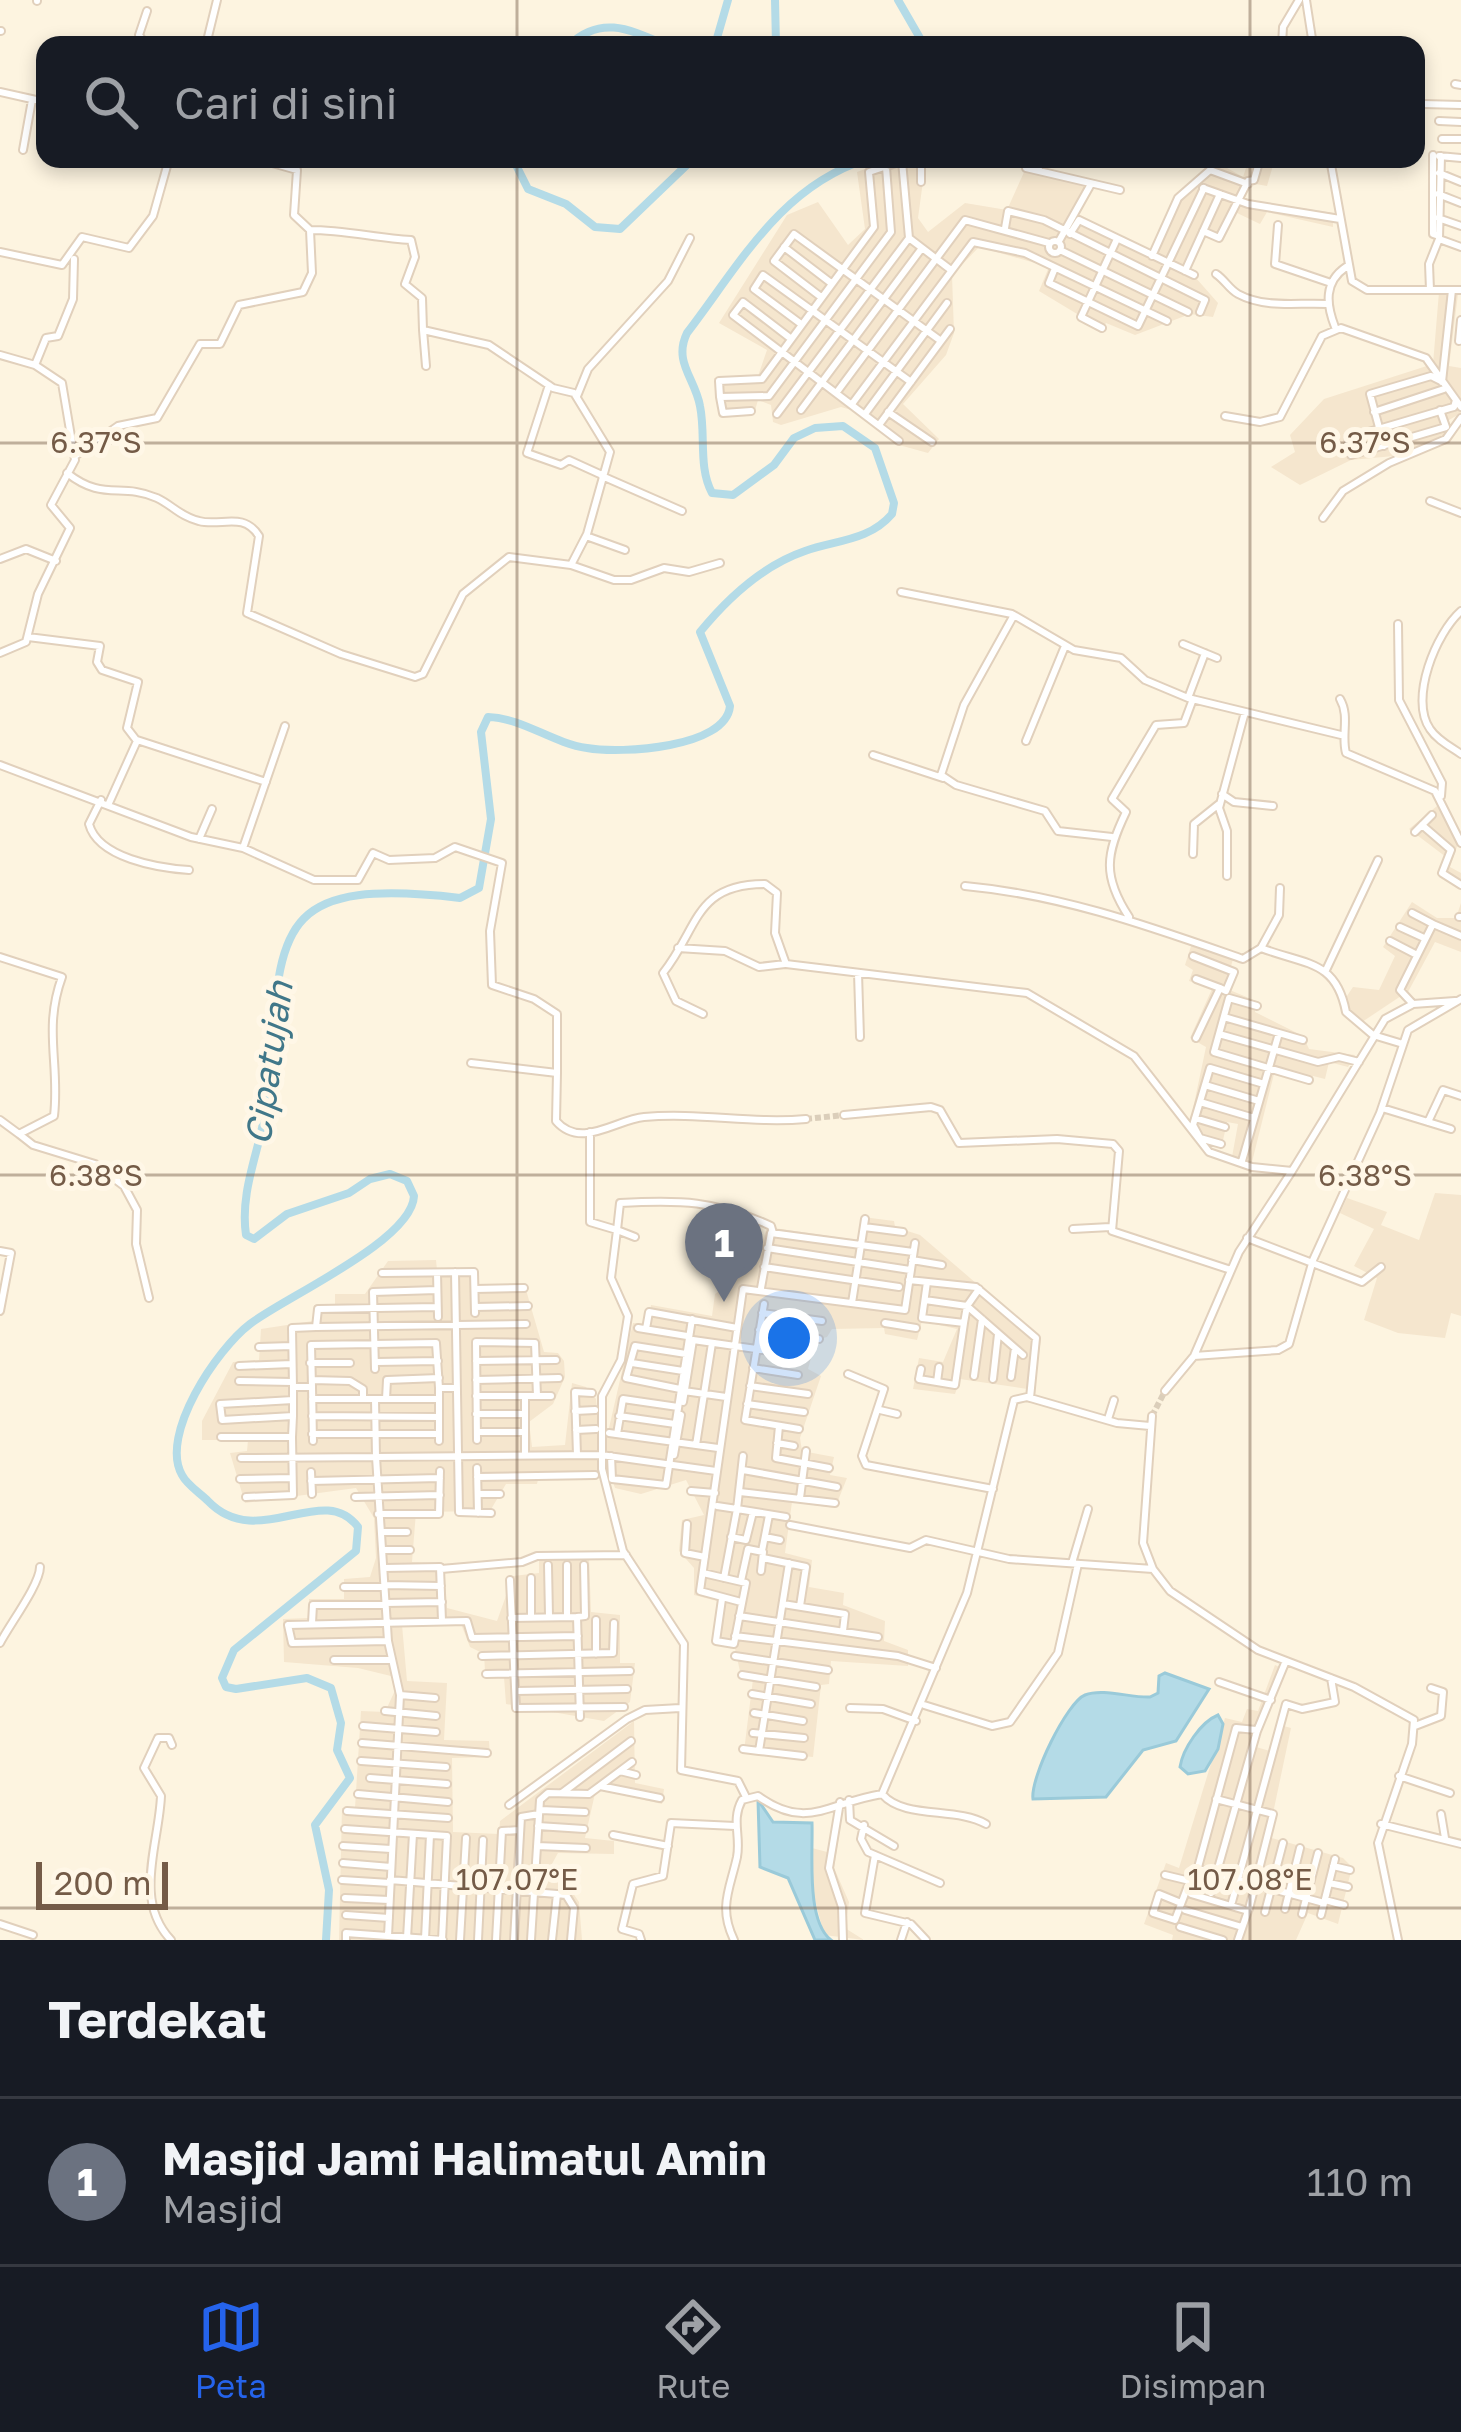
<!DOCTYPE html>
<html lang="id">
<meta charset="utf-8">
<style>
:root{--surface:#171b24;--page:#20242c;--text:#f1f3f6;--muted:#9ea1a6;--line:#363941;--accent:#2563eb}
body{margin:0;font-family:"Golos Text",sans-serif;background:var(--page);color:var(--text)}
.scale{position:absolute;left:36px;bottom:30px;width:132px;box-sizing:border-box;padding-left:12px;border:6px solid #745b47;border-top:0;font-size:33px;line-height:42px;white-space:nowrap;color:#745b47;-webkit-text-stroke:9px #fff7e7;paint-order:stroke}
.you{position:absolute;left:789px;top:1338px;width:42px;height:42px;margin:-30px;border:9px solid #fff;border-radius:50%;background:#1a73e8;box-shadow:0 0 0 18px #1a73e833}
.badge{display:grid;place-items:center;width:78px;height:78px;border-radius:50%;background:var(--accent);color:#fff;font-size:39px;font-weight:700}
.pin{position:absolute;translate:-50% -99px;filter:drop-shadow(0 3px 6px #0008)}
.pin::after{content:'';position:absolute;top:63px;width:42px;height:36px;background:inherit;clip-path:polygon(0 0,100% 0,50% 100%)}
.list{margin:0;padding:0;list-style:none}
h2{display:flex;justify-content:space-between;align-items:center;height:156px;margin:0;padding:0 48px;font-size:51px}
h2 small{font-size:39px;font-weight:400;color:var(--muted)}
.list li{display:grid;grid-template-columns:78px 1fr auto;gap:36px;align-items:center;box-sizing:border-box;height:168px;padding:0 48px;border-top:3px solid var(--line)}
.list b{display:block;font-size:45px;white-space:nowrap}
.list p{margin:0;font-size:39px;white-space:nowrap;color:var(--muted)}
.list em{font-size:39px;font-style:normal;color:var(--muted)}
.icon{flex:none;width:66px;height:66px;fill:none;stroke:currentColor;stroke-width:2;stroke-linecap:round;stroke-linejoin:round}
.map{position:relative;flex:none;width:1461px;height:1940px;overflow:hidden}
.search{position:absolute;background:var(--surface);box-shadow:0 6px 18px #0003;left:36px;right:36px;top:36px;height:132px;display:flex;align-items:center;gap:30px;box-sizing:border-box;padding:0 42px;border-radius:24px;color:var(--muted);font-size:45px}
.sheet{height:324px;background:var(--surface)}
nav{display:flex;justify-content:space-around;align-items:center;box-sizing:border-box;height:168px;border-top:3px solid var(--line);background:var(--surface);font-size:33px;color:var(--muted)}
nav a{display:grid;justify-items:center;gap:6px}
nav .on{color:var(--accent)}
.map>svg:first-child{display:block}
.residential{fill:#f5e6ce}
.water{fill:#b4dbe7;stroke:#9acad9;stroke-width:3}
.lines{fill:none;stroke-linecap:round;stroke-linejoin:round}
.river{stroke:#b4dbe7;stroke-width:8}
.minor-tunnel{stroke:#dbceba;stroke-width:6;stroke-dasharray:6 3;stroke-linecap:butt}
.minor-casing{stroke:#e1d0bc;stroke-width:10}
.minor{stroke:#fff;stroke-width:6}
.ticks{fill:none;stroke:#745b47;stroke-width:3;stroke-opacity:0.45}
.labels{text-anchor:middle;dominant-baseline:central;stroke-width:10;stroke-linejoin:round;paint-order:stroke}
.water-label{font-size:36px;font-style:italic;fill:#407789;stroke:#fff7e7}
.ticks-label{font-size:30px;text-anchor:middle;fill:#745b47;stroke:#fff7e7;stroke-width:10;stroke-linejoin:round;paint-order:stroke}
</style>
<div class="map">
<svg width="1461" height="1940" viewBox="0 0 1461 1940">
<rect width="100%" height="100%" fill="#fdf4e0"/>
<path class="residential" d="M892,159h34l-8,59 10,14 37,-29 42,7 18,-40 70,15 -17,29 72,37 28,-57 22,-15 13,-19 30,17 6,-18 25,3 -7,24 -17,-3 -6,16 89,14v14l-66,-15 -7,12 -25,-12 -14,30 -16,-7 -17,34 30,34 -5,14 -23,-3 -55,21 -29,-12 -4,6 -63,-38 10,-24 -70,-20 -27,28 2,58 -8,22 -43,49 36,35 -11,14 -29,-8 -44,-34 -14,-4 -60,18 -8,-3 -2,-17 -13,-5 -4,14 -33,3 -7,-39 44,-2 9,-26 -48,-27 68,-108 31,-13 30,43 17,-16 -8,-57z
M1439,292l19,2 -9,72 12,2v45l-12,7 -5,16 -50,20 -43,4 -51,25 -29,-18 24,-15 -5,-17 34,-36 109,-35z
M1437,806l21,38 -8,23 11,6v12l-21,-12 6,-16 -37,-28z
M1412,902l25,16h19l5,-15v49l-26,-10 -27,50 8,9 -15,-5 -39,26 -19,-20 10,-15 26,3 16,-34 -12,-9z
M1192,943l41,16 -8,29 31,13 -1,11 48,24 6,13 46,6 -7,12 -19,-5 -4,17 -12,-3 -3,6 -35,-12 -23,92 -20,-5 6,-33 -11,-2 -5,23 -16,1 -16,-23 16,-76 -16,-9 22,-49 -23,-8 4,-11 -8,-5z
M1435,1193l26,2v121l-10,-3 -6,25 -47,-5 -34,-13 13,-42 -23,-12 20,-37 -34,-16 7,-15 40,14 -6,13 38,15z
M863,1217l31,4 1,6 25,8 121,104 -7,51 -74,-11 -5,15 -42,-5 6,-31 24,4 14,-33 -35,-8 -5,19 -32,-6 -1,-6 -52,1 -5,8 -11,3 -8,29 13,7 -21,62 2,13 32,6 -4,18 17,3 -12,30 -43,-6 -7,51 27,7 -3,27 35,6 -1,12 42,16 -1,20 24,9v16l-77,-5 -2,23 -8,1 -8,72 -69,-6 9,-72 -12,-3 -7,-32 -22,-5 5,-38 -23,-6v-27l-15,-17 3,-31 22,-5 -18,-35 -45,14 -26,-6 -5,-14 -71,1 -2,9h-31l-16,27 -74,1 -4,50 32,2 3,44 50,13 16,-45 26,-3v-13l50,-2 2,54 29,3v48h15l-5,39 -26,19 -98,-17 -2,-27 -19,-6 -1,-17 -14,-7 -9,-23 -59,1 5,56 40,2 -3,57 45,1 1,16 -38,1 1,74 46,2 1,-13 134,-100 1,62 29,6 -2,15 -66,-15 -11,49 29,3v13l-56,-1 -10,18 16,9 15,22 3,38h-243l3,-132h13l6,-97 24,1 13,-28 -3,-7 -37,-9 -74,-6 -1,-43 26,-1v-19h35v-20l26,-2 6,-19 -2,-40 -18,-30 -111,15 -15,-50 17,-2 1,-11h-46v-19l31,-59 26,-2 2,-31 52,-8 1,-16h21v-11h30l23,-33 48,-1 1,10 40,-2 1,18 46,-3 20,69 14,1 6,8 1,16 -12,27 -24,18 3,25 33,-2 7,-62 14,4 10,12 3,29h10l24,-105 16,1 2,-19 61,11 3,-22 39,-27 13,-40 90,13z
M1275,1665l9,4 -28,78 14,4 6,-27 15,4 -23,109 75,21 9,9 -14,57 -30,-11 -12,27h-124l1,-5 -29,-11 22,-61 13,5 46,-150 17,4 5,-13 11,2z
M844,1803l-10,65 15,34 -4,26 19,12 -40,-5 -12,-47v-40l15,4z"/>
<path class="water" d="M1165,1673l44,16 -33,52 -33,9 -37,47 -73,2c-3,-21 34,-97 52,-104 18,-7 46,3 65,2l8,-4 1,-17z
M1218,1715l5,9 -5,25 -13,22 -17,3 -8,-7c3,-19 21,-45 38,-52z
M758,1800l15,22 39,1c1,32 -6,98 19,117h-16l-27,-62 -28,-11z"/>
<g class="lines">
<path class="river" d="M775,0l1,45
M898,0l26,45
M569,45c32,-30 60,-16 97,0
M715,45l13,-45
M513,159l15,30 38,15 29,23 25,2 73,-70
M326,1940l3,-50 -14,-65 35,-47 -13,-28 4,-27 -10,-35 -24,-10 -71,11 -10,-2 -4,-9 12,-28 122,-99 2,-24c-35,-47 -100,26 -150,-26 -8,-8 -21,-16 -26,-26 -23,-40 35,-126 68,-151 35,-27 162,-83 164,-128l-7,-15 -17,-7 -20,5 -21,14 -62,21 -33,25 -8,-4c-7,-48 17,-90 21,-137 16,-162 -4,-223 193,-200l19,-10 12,-69 -10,-87 7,-15c35,1 64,26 99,31 34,6 139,0 143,-42l-30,-74c27,-33 64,-67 105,-81 31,-11 64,-10 87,-37l2,-11 -19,-55 -32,-22 -28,2 -21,10 -20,27 -41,30 -21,-2c-14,-26 -6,-58 -12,-87 -5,-28 -27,-44 -13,-73 53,-69 93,-146 180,-174"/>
<path class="minor-tunnel" d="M806,1119l38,-4
M1152,1416l13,-25"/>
<g class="minor-casing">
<path id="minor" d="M37,0v1
M1306,0l7,45
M0,31h1
M146,45l-7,-10 8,-24
M206,45l11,-45
M1282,45l1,-18 16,-27
M1455,84l6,1
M0,92l45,10
M1423,104l38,1
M1439,121l22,1
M1442,139h19
M23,150l9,-50
M1433,155v79l6,2
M1439,156l22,2
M1038,159l1,12
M1330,159l22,122 15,9h94
M886,167l5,65 -122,164 -49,1 -1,-16 43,-2 112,-152 -5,-55 33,-11
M1026,168l94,22
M1439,173l22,9
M921,182v-23
M1203,188l45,16 92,15
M1438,194l23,9
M1438,218l23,8
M1278,225l-3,39 56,19
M1005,228l3,-17 36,9 161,80 -5,12
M1203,231l16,7 29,-57 6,-1 6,-21
M1070,234l9,-14 115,55
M909,238l42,32
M1439,239l22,8
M1049 247a6 6 0 1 1 12 0a6 6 0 1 1-12 0Z
M1059,241l32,-57
M784,247l47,36
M1060,250l128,62
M0,252l62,13 20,-28 47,11 24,-32 16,-57
M1152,256l26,-58 32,-28 38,14
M1055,268l-6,15 89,43 66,-138
M1185,271l35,-77
M1216,274c9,6 13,15 22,20 28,15 60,8 90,10
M1430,290l-1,-26 10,-25 2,-83
M821,297l-47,-36 20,-27 147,107
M801,324l-47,-35 9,-14 148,107
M1335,327c-9,-23 -11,-45 11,-60
M1102,328l-21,-11 36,-78
M423,330l3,36
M790,338l-47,-36 -10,13 166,126
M1459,341l2,-21
M0,355l35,10 11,-27 12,-2 15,-37 1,-40
M1442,382l10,-92
M549,385l-22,68 34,12 8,-5 33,15
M837,392l128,-172 84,23
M577,396l11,-27 80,-88 22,-43
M720,397l3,16 28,-2
M852,404l121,-162 52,11 142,68
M801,410l121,-162
M1440,410l6,17 -95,28 -3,-17 102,-30 4,-1 2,-7
M888,412l44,30
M1374,412l70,-23
M777,414l132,-176 -7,-77 6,-2
M865,414l82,-111
M1225,416l35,6 20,-5 42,-81 19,-8 85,30 35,49
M879,425l71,-96
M1384,446l-14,-52 61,-18 10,5
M75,456l43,-30 39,-8 43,-74h20l19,-39 64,-13 9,-19 -2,-43 -16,-15 3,-45 -39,-11
M67,473c37,29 53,9 90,25 15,7 24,19 42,23 22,6 44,-10 60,15l-12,77 94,41 74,23 8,-3 40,-80 46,-37 62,8 16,-31 23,-82 -36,-59 -21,-5 -64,-43 -66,-15 -1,-32 -17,-14 10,-27 -4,-17c-34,-2 -67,-10 -101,-10
M602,476l80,35
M1430,501l31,12
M1323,518l20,-27 46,-28 57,-24 15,-21
M586,536l39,14
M0,559l26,-10 30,12
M571,565l43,15h17l33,-12 25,4 31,-9
M901,592l111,22 62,36 47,8 24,22 43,18 153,37
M1461,611c-25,22 -52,88 -31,118 7,11 21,18 31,25
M1014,615l-50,90 -23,70 15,10 89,26 13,20 54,6
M1398,624l1,76 43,83 -1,13
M28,637l72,9 -3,16 5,8 36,12 -11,46 10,13 -28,62
M1183,644l34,14
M0,653l26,-11 12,-48 32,-66 -19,-23 24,-45 -13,-77 -27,-18
M1188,698l17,-45
M1340,699c10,17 1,36 6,54l89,38 26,52
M137,740l129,42
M1026,741l39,-95
M873,755l70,23
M0,765l191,72 52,11 71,32h44l15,-27 16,7 46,-2 20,-11 47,16 -12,68 2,54 42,14 23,15v59
M1222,794l12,8 39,4
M101,800l-12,24c9,34 69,44 100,46
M1422,825l29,25 -9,23 19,12
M1415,832l17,-17
M199,839l13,-30
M243,848l42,-122
M1193,854l1,-30 25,-20
M1227,876v-45l-8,-23 26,-96
M965,886c98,9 186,41 278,73l18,-11c45,17 75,12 85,64l27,23 30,9
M1412,913l21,11 -33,66 13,14
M1129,917c-27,-41 -23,-63 -3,-105l-14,-13 44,-74 28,-2 9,-24
M1459,917h2
M1433,924l28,12
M1400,927l24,11
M1390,941l27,14
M678,948l47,3 34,16 26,-3
M1261,948l18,-33 1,-27
M1193,956l41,16 -8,19 -6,-3 -24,50
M0,957l62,20c-19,52 -2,87 -8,139l-35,18 -19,-14
M1326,970l52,-110
M858,973l2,64
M1196,979l24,9
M1257,1006l-28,-8 -15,54 95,28
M703,1014l-27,-13 -13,-28c36,-45 31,-89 102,-89l12,9 -2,40 11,31 241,29 107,63 75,96 43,15 40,4 93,-152 28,-15 42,-3
M1224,1017l79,23
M1219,1034l99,28 21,-5 20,5
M471,1063l86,10 -1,48c25,29 61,-2 88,-4 55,-5 108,7 162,2
M1205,1085l54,16
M1200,1102l54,16
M1382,1108l69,21
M844,1115l87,-8 9,3 19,33 98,-4 56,5 6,7 -7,80 119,39
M1195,1118l30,9
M1428,1122l15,-32 18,6
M590,1132v90l27,8 -6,48 17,38 -7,44 -19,36v73l21,82 61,93 -3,126 57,11 8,16
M19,1134l14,11 62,19 29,22 13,24 -1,34 13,54
M1221,1144l-21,-6 -7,-13 17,-57 54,16
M1242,1161l37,-128
M864,1227l39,5
M1073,1229l37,-2
M635,1237l-18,-7 3,-27c60,-3 95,-3 151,23l2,7
M1247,1238l115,44 19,-15
M767,1248l143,22
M0,1251l11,2 -11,58
M912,1260l30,5
M764,1267l135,20
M455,1272l4,240 32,1
M382,1273l92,-1 1,41
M437,1273l1,44
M909,1280l67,7 60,51 -6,60
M761,1288l10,-55 142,19
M475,1289l49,-1
M925,1300l42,6 56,49
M852,1303l13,-84
M764,1304l-19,116 54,9
M437,1307l-119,2 -2,18 210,-3
M475,1307l53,-1
M762,1313l60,8
M885,1323l31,5
M964,1323l3,-17 12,-17
M316,1327l-24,1 1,59h19l-1,-42 125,-2 3,45h18
M638,1328l49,8
M646,1329l3,-17 88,16
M759,1330l60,9
M259,1347l33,-1
M1194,1356l45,-104 53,-81
M476,1361l80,-1
M376,1362l62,-1
M310,1363h40
M632,1363l51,8
M239,1366l53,-2
M753,1368l45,7
M375,1369l-2,-77 64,-2
M921,1369l-2,10 36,6 9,-62 -42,-5 5,-36
M848,1374l36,15 -22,67 4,9 127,24
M974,1376l8,-57
M1011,1377l4,-29
M993,1379l5,-45
M312,1380l38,1 13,8v9
M476,1380l83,-2
M239,1381l53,1
M937,1382l2,-15
M750,1386l58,8
M293,1387v29
M312,1387l1,54
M439,1388v53
M680,1389l-54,-11 9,-32 51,8
M684,1391l42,6
M1165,1391l29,-35 84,-6 11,-6 24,-84 67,-147 28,-83 53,-31
M476,1396h75
M525,1396v58
M312,1399h127
M386,1399l1,-19 52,-2
M683,1402l10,-62 112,16
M747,1404l57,8
M880,1410l17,4
M575,1411l20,-1
M476,1414h49
M312,1416l127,1
M619,1416l56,8
M1152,1416l-9,127 10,26 17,22 88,59 96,37 60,33 -2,24 -34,99 20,97
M1108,1419l6,-19
M779,1426l-3,32 53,10
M576,1430l20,-1
M477,1432h48
M609,1433l109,15
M312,1434h127
M617,1434l6,-35 55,8
M221,1437h71l1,58 -47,2
M292,1437l1,-21 -71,4 -2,-16 73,-4
M477,1440l-1,-98 59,1 2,53
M777,1443l17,3
M696,1445l16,-102
M577,1455l-2,-63 17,1
M674,1455l7,-40
M611,1456l1,23 54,6 26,-166
M241,1458l135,-1 -1,-58
M477,1468l1,45
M743,1470l94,17
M311,1472l1,22
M477,1477l118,-2
M240,1479l52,-1
M311,1481l129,-3
M691,1491l24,2
M740,1492l95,11
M478,1494h22
M355,1497l85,-2
M800,1498l6,-47
M717,1506l20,3 6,-53
M378,1514h61l1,-43
M687,1524l-2,29 20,4
M790,1525l120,23 16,-8 83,19 144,10
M382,1532h25
M731,1537l15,3 7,-28
M765,1537l15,3
M383,1550h27
M762,1551l7,-36
M763,1558l43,9 -6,39
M789,1563l-30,188 44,5
M1072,1563l16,-54
M548,1565l1,51
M567,1565v51
M384,1568l56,-1 2,54
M441,1569l81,-7 15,-6 89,-1
M703,1573l43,10 -12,61 -18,-3 6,-42
M531,1578v39
M724,1578l13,-69 49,8
M510,1580l6,128 108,-1
M741,1581l7,-32 15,3 -2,19
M385,1585l56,1
M344,1587h41
M741,1602l-41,-11 43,-302 162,21 10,-67
M385,1603l57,-1
M783,1604l62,10 -2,17
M739,1616l139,21
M511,1618l66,-1
M596,1620v34
M312,1623l1,-18h72
M735,1636l163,20 38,12
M388,1641l-96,2 -4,-18 179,-4 5,17 106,-2
M0,1643c10,-19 40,-59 40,-76
M482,1656l131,-3 1,-30
M735,1656l93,14
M334,1660h56
M486,1674l144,-3
M742,1675l74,12
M1219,1682l52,18
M516,1691l111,-2
M752,1694l59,10
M400,1695l35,3
M924,1705l68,21 18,-4 48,-69 20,-89
M850,1708l33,1 33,12
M385,1711l51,5
M754,1713l49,8
M580,1717l-3,-100 8,-1 -1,-51
M363,1726l73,6
M1415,1726l26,-10 2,-24 -12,-4
M753,1733l51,5
M362,1743l125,10
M743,1749l16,2
M361,1761l85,6
M620,1771l16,4
M1399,1776l51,17
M370,1778l77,6
M600,1786l60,12
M562,1793l69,-52
M358,1794l90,8
M883,1795c21,24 74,12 103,29
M1216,1799l57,15 -24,95
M849,1800l1,20 44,26
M840,1802l-11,66 13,39 1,33
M509,1805l118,-86 18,-9 35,-2
M541,1810l44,2
M347,1811l101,7
M1441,1814l4,24
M1381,1824l80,20
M864,1825l-3,14 7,13 72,31
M538,1826l46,3
M345,1829l102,7 -5,104
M613,1835l55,11
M343,1846l48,3
M537,1846l49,2
M875,1855l-10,58 46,11 15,16
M343,1863l48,4
M1333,1866l17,4
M1198,1869l126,34 -3,12
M1165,1875l29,7 42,-154 20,2
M342,1880l48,3
M390,1880l167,14 -5,46
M1329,1883l19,4
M1211,1893l46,-162 28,-68
M557,1894l9,1 8,13 -3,32
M1191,1894l57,17 -10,29
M345,1898l44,2
M1325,1900l19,5
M1232,1902l54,-198 16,5 33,-7 -4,-24
M1181,1903l-22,-9 -6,19 22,7 14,-37
M1324,1903l11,-44
M1285,1909l15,-61
M1185,1910l57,17
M1265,1912l18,-69
M1302,1914l16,-61
M346,1915l43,3
M0,1924l33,11
M1180,1927l43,13
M388,1936l12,-241 -12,-54 -12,-184 225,-2 115,16
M407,1938l6,-104
M425,1939l5,-104
M171,1940c-38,-40 -12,-96 -10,-144l-17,-28 14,-30h11l3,7
M346,1940v-7l97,7
M460,1940l6,-102
M478,1940l5,-100
M496,1940l6,-109 17,-1
M514,1940l7,-123 18,-3
M531,1940l9,-140 8,-7 41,1 43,-32
M641,1940l-2,-6 -17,-5 11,-45 30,-8 8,-53 64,3
M734,1940c-16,-33 -4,-51 3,-83 4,-21 -6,-37 5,-57l16,-4c49,35 69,7 124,-2l85,-201 47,-193 13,-3 90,26 33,3
M901,1940l6,-18"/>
</g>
<use href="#minor" class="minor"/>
</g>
<path class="ticks" d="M517,0v45M1250,0v45M517,159v1781M1250,159v1781M0,443h1461M0,1175h1461M0,1908h1461"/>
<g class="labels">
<g class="water-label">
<text transform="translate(268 1063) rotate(-82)">Cipatujah</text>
</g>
</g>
<g class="ticks-label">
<text x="96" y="453">6.37°S</text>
<text x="1365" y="453">6.37°S</text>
<text x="96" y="1186">6.38°S</text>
<text x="1365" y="1186">6.38°S</text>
<text x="517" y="1890">107.07°E</text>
<text x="1250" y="1890">107.08°E</text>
</g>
</svg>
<div class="scale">200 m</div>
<div class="you"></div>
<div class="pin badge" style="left:724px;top:1302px;background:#6b7280">1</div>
<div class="search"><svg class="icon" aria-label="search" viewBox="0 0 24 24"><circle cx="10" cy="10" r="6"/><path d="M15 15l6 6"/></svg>Cari di sini</div>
</div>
<section class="sheet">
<h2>Terdekat<small></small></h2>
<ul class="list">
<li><span class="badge" style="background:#6b7280">1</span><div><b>Masjid Jami Halimatul Amin</b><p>Masjid</p></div><em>110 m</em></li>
</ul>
</section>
<nav>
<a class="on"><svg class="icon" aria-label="map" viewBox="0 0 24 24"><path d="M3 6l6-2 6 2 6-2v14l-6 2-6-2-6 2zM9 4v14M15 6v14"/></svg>Peta</a>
<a><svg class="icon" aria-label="directions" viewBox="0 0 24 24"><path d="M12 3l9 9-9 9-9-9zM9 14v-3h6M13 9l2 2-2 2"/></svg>Rute</a>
<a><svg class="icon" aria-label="saved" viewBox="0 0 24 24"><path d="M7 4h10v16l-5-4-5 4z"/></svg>Disimpan</a>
</nav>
